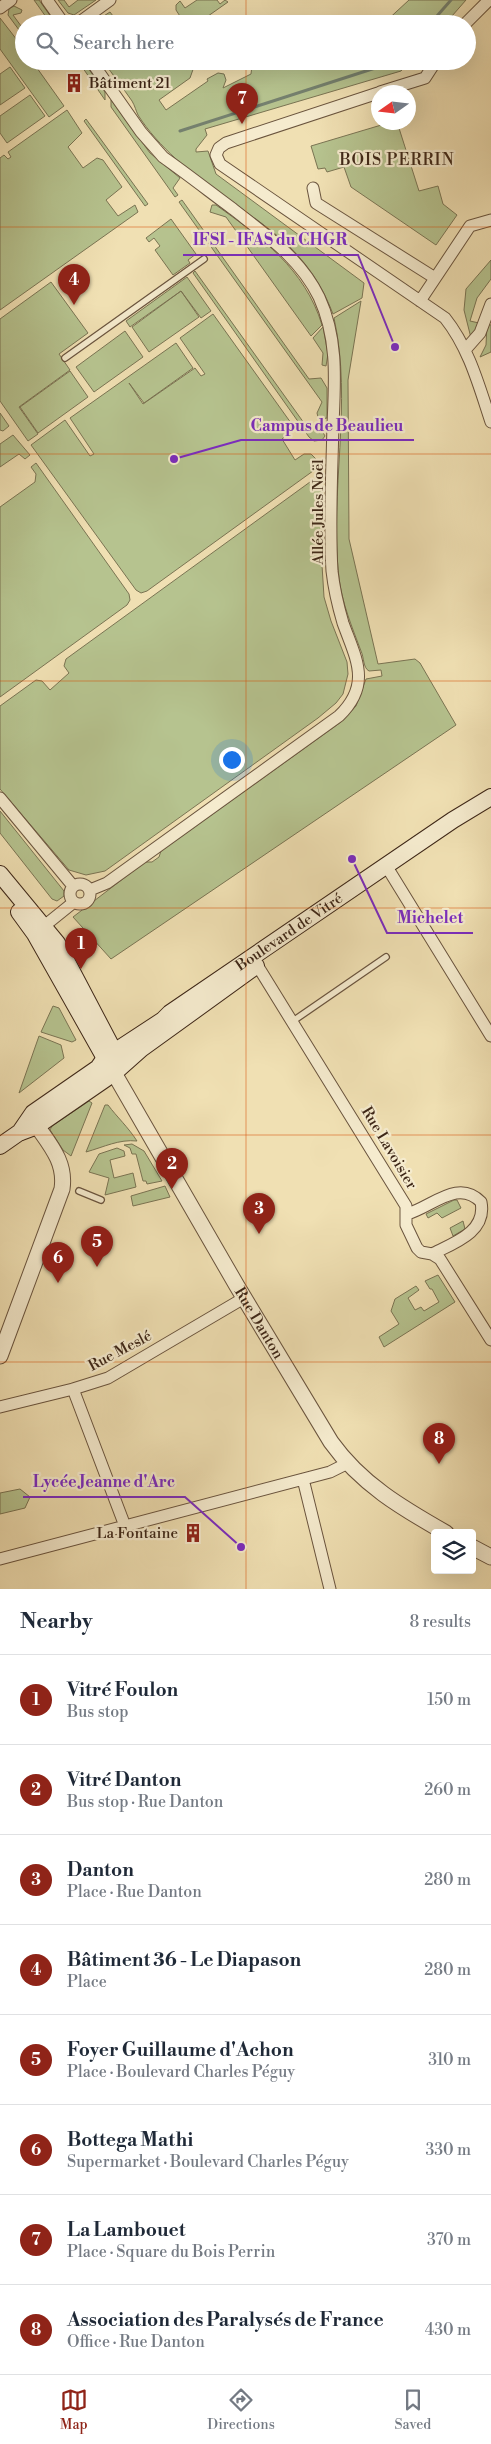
<!DOCTYPE html>
<meta charset="utf-8">
<style>
:root{--surface:#fff;--page:#f6f6f7;--text:#1f2937;--muted:#747a83;--line:#e0e1e3;--accent:#8f2418}
body{margin:0;font-family:"Libre Bodoni",serif;background:var(--page);color:var(--text)}
.controls{position:absolute;right:15px;bottom:15px;display:grid;overflow:hidden;border-radius:5px;box-shadow:0 5px 20px #0002}
.controls button{width:45px;height:45px;display:grid;place-items:center;padding:0;border:0;border-bottom:1px solid var(--line);background:var(--surface);color:var(--text);font:25px sans-serif}
.compass{position:absolute;left:371px;top:85px;width:45px;height:45px;border-radius:50%;background:var(--surface);box-shadow:0 5px 20px #0002;rotate:256deg}
.you{position:absolute;left:231px;top:759px;width:18px;height:18px;margin:-12px;border:4px solid #fff;border-radius:50%;background:#1a73e8;box-shadow:0 0 0 8px #1a73e833}
.badge{display:grid;place-items:center;width:32px;height:32px;border-radius:50%;background:var(--accent);color:#fff;font-size:16px;font-weight:700}
.pin{position:absolute;translate:-50% -41px;filter:drop-shadow(0 1px 2px #0008)}
.pin::after{content:'';position:absolute;top:26px;width:18px;height:15px;background:inherit;clip-path:polygon(0 0,100% 0,50% 100%)}
.list{margin:0;padding:0;list-style:none}
h2{display:flex;justify-content:space-between;align-items:center;height:65px;margin:0;padding:0 20px;font-size:21px}
h2 small{font-size:16px;font-weight:400;color:var(--muted)}
.list li{display:grid;grid-template-columns:32px 1fr auto;gap:15px;align-items:center;box-sizing:border-box;height:90px;padding:0 20px;border-top:1px solid var(--line)}
.list b{display:block;font-size:19px;white-space:nowrap}
.list p{margin:0;font-size:16px;white-space:nowrap;color:var(--muted)}
.list em{font-size:16px;font-style:normal;color:var(--muted)}
.icon{flex:none;width:28px;height:28px;fill:none;stroke:currentColor;stroke-width:2;stroke-linecap:round;stroke-linejoin:round}
.map{position:relative;flex:none;width:491px;height:1589px;overflow:hidden}
.search{position:absolute;background:var(--surface);box-shadow:0 5px 20px #0002;left:15px;right:15px;top:15px;height:55px;display:flex;align-items:center;gap:12px;box-sizing:border-box;padding:0 18px;border-radius:28px;color:var(--muted);font-size:19px}
.sheet{height:785px;background:var(--surface)}
nav{display:flex;justify-content:space-around;align-items:center;box-sizing:border-box;height:70px;border-top:1px solid var(--line);background:var(--surface);font-size:14px;color:var(--muted)}
nav a{display:grid;justify-items:center;gap:2px}
nav .on{color:var(--accent)}
.map>svg:first-child{display:block}
.green{fill:#b6c38f;stroke:#7a7453}
.lines{fill:none;stroke-linecap:round;stroke-linejoin:round}
.stream{stroke:#75816f;stroke-width:3}
.service-casing{stroke:#6a543e;stroke-width:8}
.minor-casing{stroke:#6a543e;stroke-width:13}
.tertiary-casing{stroke:#6a543e;stroke-width:17}
.secondary-casing{stroke:#3d2617;stroke-width:18}
.service{stroke:#f5ebce;stroke-width:5.5}
.minor{stroke:#f5ebce;stroke-width:11}
.tertiary{stroke:#f5ebce;stroke-width:15}
.secondary{stroke:#f5ebce;stroke-width:16}
.grid{fill:none;stroke:#d7540d;stroke-width:1;stroke-opacity:0.55}
.labels{text-anchor:middle;dominant-baseline:central;stroke-width:4.5;stroke-linejoin:round;paint-order:stroke}
.poi-label{font-size:15px;fill:#3d2617;stroke:#f5ebce;text-anchor:start}
.street-label{font-size:15px;fill:#3d2617;stroke:#f5ebce}
.neighbourhood-label{font-size:16px;letter-spacing:1px;fill:#3d2617;stroke:#f5ebce}
.leader{fill:none;stroke:#7b2cbf;stroke-width:2}
.callout-dot{fill:#7b2cbf;stroke:#f5ebce;stroke-width:2}
.callout-label{font-size:16px;text-anchor:middle;font-weight:bold;fill:#7b2cbf;stroke:#f5ebce;stroke-width:4.5;stroke-linejoin:round;paint-order:stroke}
</style>
<div class="map">
<svg width="491" height="1589" viewBox="0 0 491 1589">
<rect width="100%" height="100%" fill="#f0e0b3"/>
<filter id="stains"><feTurbulence type="fractalNoise" baseFrequency=".004" numOctaves="4"/><feColorMatrix values="0 0 0 0 .2 0 0 0 0 .09 0 0 0 0 .02 0 0 0 .5 -.17"/></filter>
<radialGradient id="worn" r=".72"><stop offset=".6" stop-color="#630" stop-opacity="0"/><stop offset="1" stop-color="#630" stop-opacity=".3"/></radialGradient>
<path class="green" d="M34,0h5l17,24h-5z
M58,0h6l5,7 9,-7h18l-22,15 -6,-2z
M197,0h20l3,4 5,-4 3,2 -27,19 -16,3 -9,-14v-5l4,-4 5,7z
M409,0h57l-21,24h-62z
M14,6l8,4 -1,3 -8,2 11,15 -2,4 -14,-19 1,-6z
M110,12l6,8 -5,4h-8l-4,-5z
M0,18l24,31v12h8l32,45 -15,11 -49,-68z
M78,61h5l22,31v8z
M103,61h93l-6,17 -31,22 7,10 42,-29 -1,-2 11,-6 6,1 2,6 -3,8 28,-14 1,-9 7,-4h27l7,7 18,-7h99l-9,10 -196,58 2,6 -11,14v3l12,-1 8,23 148,109 -2,15 -29,16c-33,-86 -97,-98 -157,-155 -14,-13 -28,-28 -38,-44 -2,-4 -3,-9 -6,-14 -9,-13 -19,-26 -29,-40z
M10,67l15,21 -25,17v-31z
M30,95l15,21 -38,27 -7,-10v-17z
M111,100l39,53 30,25 -7,10 5,7 -3,2 -64,-90z
M67,110l15,23 -14,14 15,21 14,-10 6,2 19,27 -16,13 12,16 17,-11 3,7 -138,98v-152l4,-3 4,4 3,-2 -3,-5z
M86,119l62,85 -3,2 -61,-85z
M388,123h17l-7,2 21,66 19,-5 5,18 14,11 -21,30 -85,-58 -7,-20 -17,5 -2,-4 -7,1 -7,-23z
M182,200l127,179 12,-1 6,10v30l-6,1 -3,-2 -1,-4 5,-11 -143,-200z
M212,205h4c45,32 89,64 106,120l-11,11 -85,-119 -16,-5z
M171,219l25,35 -8,6 2,3 -17,12 -18,-25 5,-4 -6,-8 -5,4 -3,-4z
M491,260v19l-14,19 -7,23 9,2 -8,15 -7,-28 2,-21z
M195,271l114,159 12,-1 4,7 -3,4 -8,1 -5,-4 -116,-164z
M187,277l24,34 -10,7 -20,-27 -51,36 -4,-6z
M51,282l37,51 -29,21 11,16 -51,37 19,27 -10,7 -28,-40v-82z
M181,291l18,26 -50,35 -17,-25z
M361,301l-13,79 1,159 29,125 37,-5 5,4 36,62 -345,234 -38,-42 72,-55h7l7,-5 2,-6 180,-129 15,-16 10,-27 16,-3 -1,-6 -12,1c-6,-3 -5,-14 -8,-20 -9,-24 -19,-48 -22,-73 -10,-86 14,-175 -5,-260z
M213,314l78,109 1,8 -10,8 13,21 9,-6h7l5,5 1,7 -4,5 -166,120 -6,2 -5,-3 -105,-145 34,-25 25,36 4,-2 -24,-36 106,-75 17,25 -49,35 -15,-20 14,21 52,-36 6,8 4,-2 -25,-36z
M487,324l4,1v27l-11,5 6,-12z
M323,327l5,27 -2,12 -4,-1 1,-12 -10,-15z
M125,331l18,26 -49,35 -18,-25z
M70,371l18,26 -50,36 -18,-26z
M0,413l9,13 -6,5 -3,-1z
M13,435l17,20 -5,4 -6,-5 -19,13v-23z
M36,463l93,131 1,6 -3,5 -127,92v-190l35,-25 1,-8 -5,-7z
M316,480l6,12 -1,57 3,48 7,24 16,41 1,12 -5,20 -7,9 -18,15 -213,153 -19,4 -17,-5 -69,-81v-83l36,-26 6,1 8,9 19,-17 -5,-7 2,-7 244,-177z
M0,811l64,80v5l-7,5 -5,-2 -52,-66z
M53,1006l6,2 17,32 -4,2 -31,-10z
M39,1036l22,9 3,13 -45,35z
M89,1101l3,2 -21,53 -8,-6 -13,-20 2,-4z
M105,1105h3c9,12 20,22 29,36 -18,-2 -33,6 -51,11z
M132,1144l12,7 18,30 -15,3 -1,-3h-3l-7,-27h-4l-2,-6 -6,-3z
M117,1148l7,3 1,5 -15,4 4,18 19,-5 3,14 -31,8 4,-17 -20,-6 10,-18z
M165,1186l5,11 -37,9 -2,-10z
M454,1200h3l4,8 -19,10 -5,-5 -9,5 -2,-4z
M463,1221l2,8 -12,7 -3,-8z
M438,1275l17,27 -71,45 -5,-10 20,-13 -8,-13 4,-12 21,-13 3,4 -11,8 7,12 6,-3 3,4 15,-9 -7,-13h-2l-5,-8z
M20,1489l10,8 -5,11 -25,6v-21z"/>
<g class="lines">
<path class="stream" d="M430,24l21,-24
M180,131l217,-70"/>
<g class="service-casing">
<path id="service" d="M65,358l139,-99
M293,1021l93,-64
M79,1191l22,9"/>
</g>
<g class="minor-casing">
<path id="minor" d="M47,0l17,24
M0,8l11,-8
M77,24l33,-24
M465,24l24,-24
M380,92l45,-14 11,-17
M378,93l-152,50 -7,5 -3,7 4,9 225,154c24,30 34,68 46,104
M313,188l3,15 119,75
M420,301l50,-75 21,-6
M465,350l15,-17 11,-29
M0,798l73,88
M390,872l101,164
M70 894a10 10 0 1 1 20 0a10 10 0 1 1-20 0Z
M90,890l17,-7 232,-167c33,-32 17,-57 4,-93 -5,-17 -9,-34 -11,-52 -3,-49 0,-99 1,-147 2,-44 5,-86 -14,-127 -19,-39 -53,-62 -86,-88 -23,-17 -46,-35 -70,-52l-22,-25 -50,-71
M38,931l36,-29
M257,965l149,241v19l11,23 4,4 11,2 8,5 51,81
M407,1214c25,-7 51,-36 74,-12 6,30 -27,41 -49,52
M73,1389l52,137
M0,1407l73,-18 35,-11 136,-80
M303,1479l27,110
M0,1559l330,-87 18,-9"/>
</g>
<g class="tertiary-casing">
<g id="tertiary">
<path id="s1" d="M114,1073l123,213 94,156c30,42 71,66 115,91"/>
<path d="M0,1356l62,-167c4,-26 -11,-43 -25,-63"/>
<path d="M472,1547l19,10"/>
</g>
</g>
<g class="secondary-casing">
<g id="secondary">
<path d="M0,874l57,69 62,118"/>
<path d="M19,912l16,22 75,133"/>
<path d="M21,1132l16,-6 77,-53 27,-24 115,-83"/>
<path id="s2" d="M0,1146l20,-14 13,-19 65,-45 7,-10 58,-38 7,-7 283,-193 38,-23"/>
</g>
</g>
<use href="#service" class="service"/>
<use href="#minor" class="minor"/>
<use href="#tertiary" class="tertiary"/>
<use href="#secondary" class="secondary"/>
</g>
<path class="grid" d="M246,0v24M246,61v1528M0,227h491M0,454h491M0,681h491M0,908h491M0,1135h491M0,1362h491"/>
<defs>
<g id="building-bare" transform="scale(1.5)"><path d="M-4-6H4V6H1V3H-1V6H-4ZM-2.5-4.3h1.7v1.8h-1.7ZM.8-4.3h1.7v1.8H.8ZM-2.5-1h1.7V.8h-1.7ZM.8-1h1.7V.8H.8Z" fill="#8f2418" stroke="#f5ebce" stroke-width="2.5" paint-order="stroke"/></g>
</defs>
<g fill-rule="evenodd">
<use href="#building-bare" x="74" y="83"/>
<use href="#building-bare" x="193" y="1533"/>
</g>
<g class="labels">
<g class="poi-label">
<text x="89" y="83">Bâtiment 21</text>
<text x="178" y="1533" text-anchor="end">La Fontaine</text>
</g>
<g class="street-label">
<text transform="translate(318 512) rotate(-90)">Allée Jules Noël</text>
<text stroke="none"><textPath href="#s2" startOffset="362">Boulevard de Vitré</textPath></text>
<text transform="translate(389 1148) rotate(59)">Rue Lavoisier</text>
<text stroke="none"><textPath href="#s1" startOffset="289">Rue Danton</textPath></text>
<text transform="translate(120 1351) rotate(-28)">Rue Meslé</text>
</g>
<g class="neighbourhood-label">
<text x="397" y="160">BOIS PERRIN</text>
</g>
</g>
<path class="leader" d="M395 347L358 255H183M174 459L241 440H414M352 859L387 933H473M241 1547L185 1497H23"/>
<g class="callout-dot">
<circle cx="395" cy="347" r="5"/>
<circle cx="174" cy="459" r="5"/>
<circle cx="352" cy="859" r="5"/>
<circle cx="241" cy="1547" r="5"/>
</g>
<g class="callout-label">
<text x="270" y="245">IFSI - IFAS du CHGR</text>
<text x="327" y="431">Campus de Beaulieu</text>
<text x="430" y="923">Michelet</text>
<text x="104" y="1487">Lycée Jeanne d'Arc</text>
</g>
<rect width="100%" height="100%" filter="url(#stains)"/>
<rect width="100%" height="100%" fill="url(#worn)"/>
</svg>
<div class="controls">
<button><svg class="icon" aria-label="layers" viewBox="0 0 24 24"><path d="M12 4l9 5-9 5-9-5zM3 14l9 5 9-5"/></svg></button>
</div>
<svg class="compass" viewBox="-18 -18 36 36"><path d="M0-13l5 13h-10z" fill="#e53935"/><path d="M0 13l5-13h-10z" fill="#747a83"/></svg>
<div class="you"></div>
<div class="pin badge" style="left:81px;top:969px">1</div>
<div class="pin badge" style="left:172px;top:1189px">2</div>
<div class="pin badge" style="left:259px;top:1234px">3</div>
<div class="pin badge" style="left:74px;top:305px">4</div>
<div class="pin badge" style="left:97px;top:1267px">5</div>
<div class="pin badge" style="left:58px;top:1283px">6</div>
<div class="pin badge" style="left:242px;top:124px">7</div>
<div class="pin badge" style="left:439px;top:1464px">8</div>
<div class="search"><svg class="icon" aria-label="search" viewBox="0 0 24 24"><circle cx="10" cy="10" r="6"/><path d="M15 15l6 6"/></svg>Search here</div>
</div>
<section class="sheet">
<h2>Nearby<small>8 results</small></h2>
<ul class="list">
<li><span class="badge">1</span><div><b>Vitré Foulon</b><p>Bus stop</p></div><em>150 m</em></li>
<li><span class="badge">2</span><div><b>Vitré Danton</b><p>Bus stop · Rue Danton</p></div><em>260 m</em></li>
<li><span class="badge">3</span><div><b>Danton</b><p>Place · Rue Danton</p></div><em>280 m</em></li>
<li><span class="badge">4</span><div><b>Bâtiment 36 - Le Diapason</b><p>Place</p></div><em>280 m</em></li>
<li><span class="badge">5</span><div><b>Foyer Guillaume d'Achon</b><p>Place · Boulevard Charles Péguy</p></div><em>310 m</em></li>
<li><span class="badge">6</span><div><b>Bottega Mathi</b><p>Supermarket · Boulevard Charles Péguy</p></div><em>330 m</em></li>
<li><span class="badge">7</span><div><b>La Lambouet</b><p>Place · Square du Bois Perrin</p></div><em>370 m</em></li>
<li><span class="badge">8</span><div><b>Association des Paralysés de France</b><p>Office · Rue Danton</p></div><em>430 m</em></li>
</ul>
</section>
<nav>
<a class="on"><svg class="icon" aria-label="map" viewBox="0 0 24 24"><path d="M3 6l6-2 6 2 6-2v14l-6 2-6-2-6 2zM9 4v14M15 6v14"/></svg>Map</a>
<a><svg class="icon" aria-label="directions" viewBox="0 0 24 24"><path d="M12 3l9 9-9 9-9-9zM9 14v-3h6M13 9l2 2-2 2"/></svg>Directions</a>
<a><svg class="icon" aria-label="saved" viewBox="0 0 24 24"><path d="M7 4h10v16l-5-4-5 4z"/></svg>Saved</a>
</nav>
